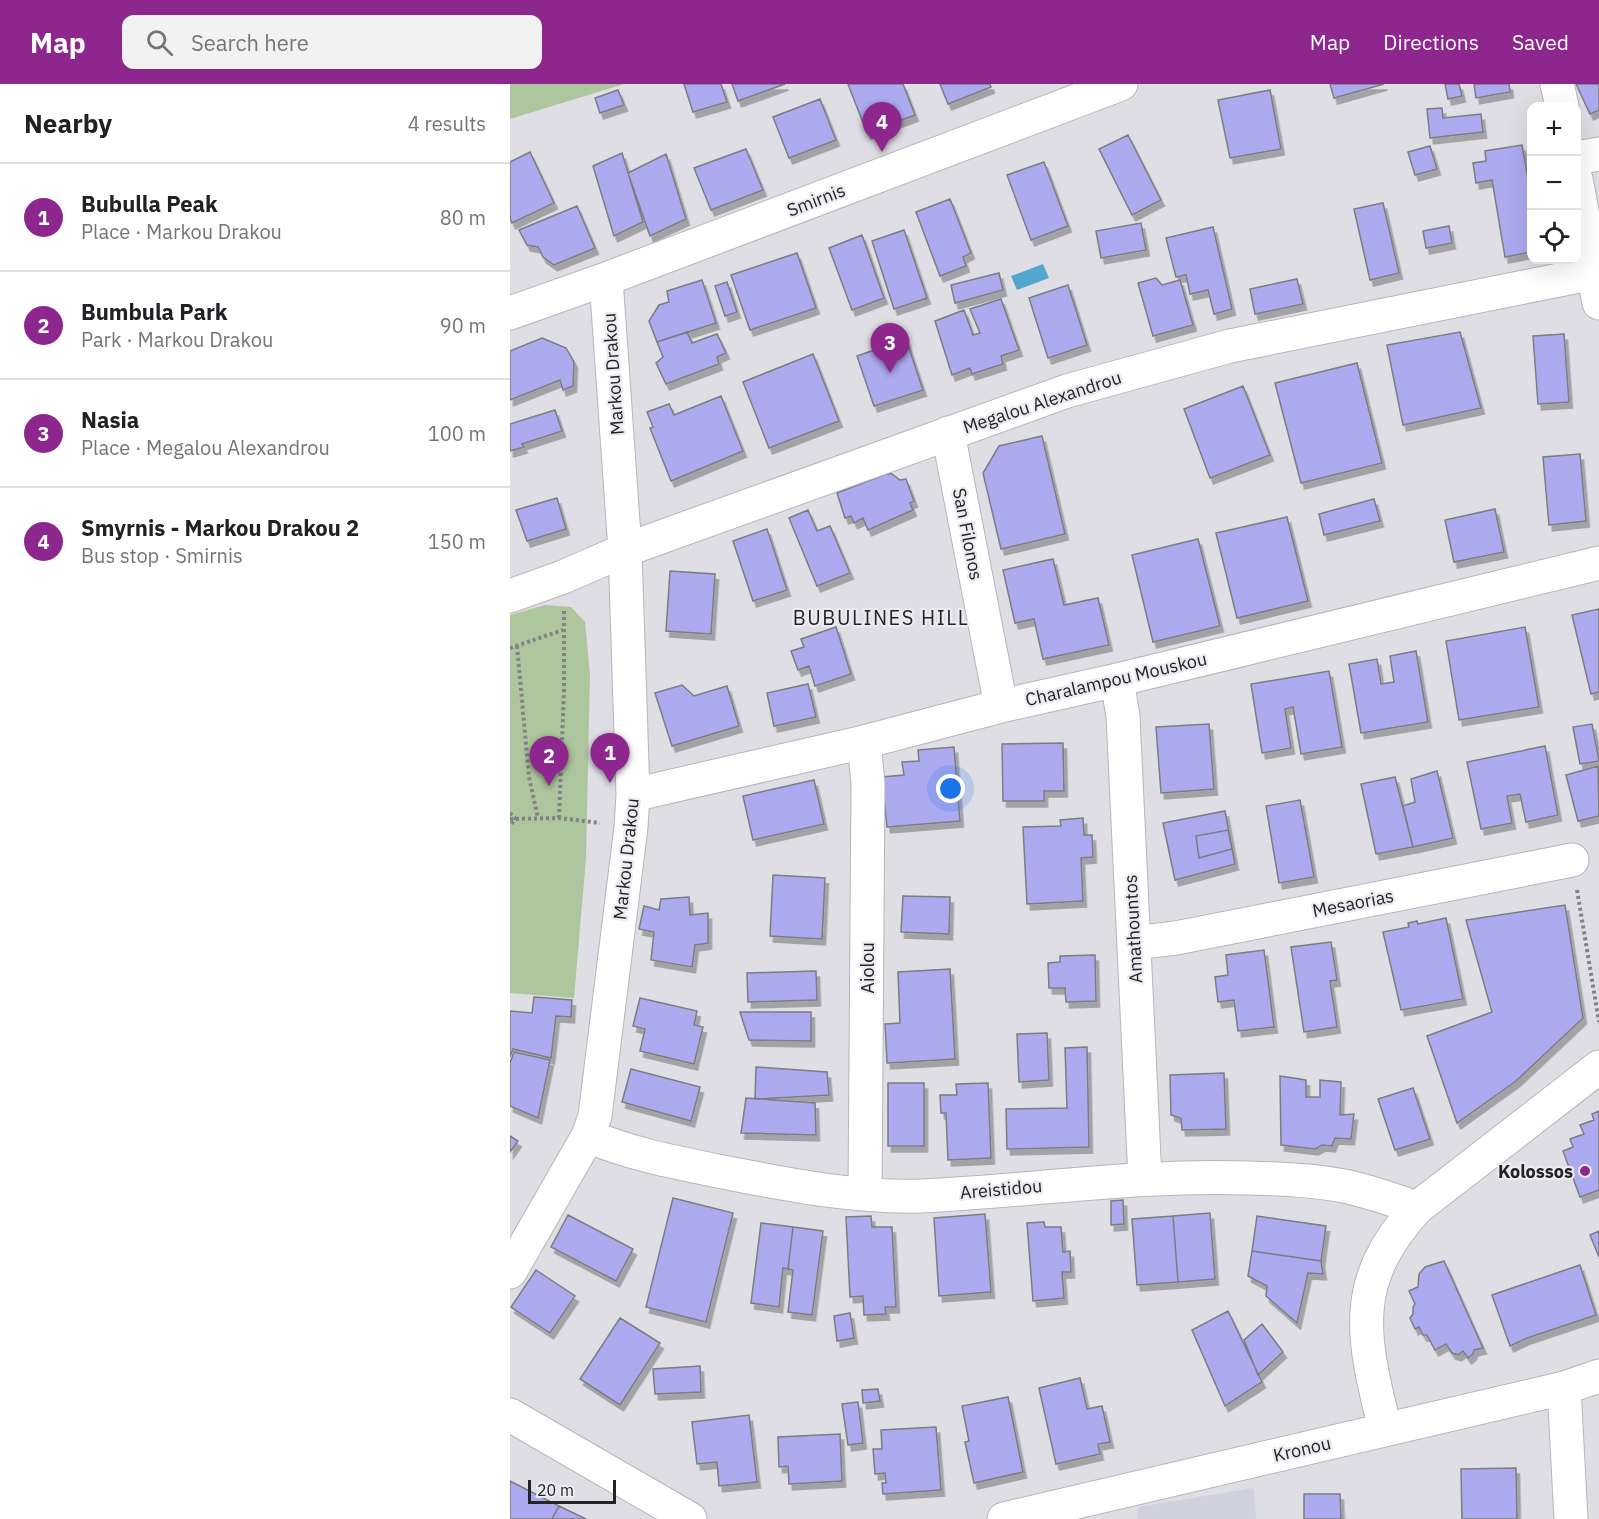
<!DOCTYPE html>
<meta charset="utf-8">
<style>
:root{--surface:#fff;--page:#f2f2f2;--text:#202124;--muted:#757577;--line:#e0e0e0;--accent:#8d278e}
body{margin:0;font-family:"IBM Plex Sans",sans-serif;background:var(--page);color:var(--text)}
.controls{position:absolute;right:18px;top:18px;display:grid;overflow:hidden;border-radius:12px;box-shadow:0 6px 24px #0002}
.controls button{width:54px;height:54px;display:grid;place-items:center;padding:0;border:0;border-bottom:2px solid var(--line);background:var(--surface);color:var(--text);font:30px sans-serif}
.scale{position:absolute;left:18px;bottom:15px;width:88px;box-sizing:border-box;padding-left:6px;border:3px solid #232325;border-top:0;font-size:16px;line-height:21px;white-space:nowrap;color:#232325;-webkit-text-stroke:4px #ebebf1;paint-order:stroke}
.you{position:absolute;left:441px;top:705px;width:21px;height:21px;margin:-15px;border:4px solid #fff;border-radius:50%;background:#1a73e8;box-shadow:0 0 0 9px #1a73e833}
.badge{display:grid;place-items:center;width:39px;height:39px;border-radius:50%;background:var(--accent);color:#fff;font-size:20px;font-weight:700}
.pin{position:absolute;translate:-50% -50px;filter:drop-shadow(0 2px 3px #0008)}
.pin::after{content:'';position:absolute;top:32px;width:21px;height:18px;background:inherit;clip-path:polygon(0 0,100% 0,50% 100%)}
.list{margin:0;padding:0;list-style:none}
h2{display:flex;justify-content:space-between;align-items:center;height:78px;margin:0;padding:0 24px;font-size:26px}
h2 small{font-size:20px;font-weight:400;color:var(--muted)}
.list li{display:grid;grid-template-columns:39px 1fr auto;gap:18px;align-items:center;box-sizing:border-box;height:108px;padding:0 24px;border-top:2px solid var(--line)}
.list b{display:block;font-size:22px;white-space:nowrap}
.list p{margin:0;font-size:20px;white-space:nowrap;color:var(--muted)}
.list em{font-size:20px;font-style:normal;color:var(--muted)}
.icon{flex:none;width:33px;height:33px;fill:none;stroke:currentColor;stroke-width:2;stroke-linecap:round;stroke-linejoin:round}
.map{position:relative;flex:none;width:1089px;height:1435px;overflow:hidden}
header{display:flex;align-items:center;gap:36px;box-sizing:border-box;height:84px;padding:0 30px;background:var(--accent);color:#fff}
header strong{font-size:28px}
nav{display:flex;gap:33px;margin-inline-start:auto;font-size:21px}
.search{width:420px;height:54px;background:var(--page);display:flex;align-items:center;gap:15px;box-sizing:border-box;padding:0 21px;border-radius:12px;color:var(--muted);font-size:22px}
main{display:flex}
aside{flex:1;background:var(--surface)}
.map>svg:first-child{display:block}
.built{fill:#d0d1de}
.green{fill:#aec69d}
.water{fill:#53a6cd}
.building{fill:#adabf0;stroke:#7c7c81;stroke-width:1.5;filter:url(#shadow)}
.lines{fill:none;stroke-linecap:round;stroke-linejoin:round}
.minor-casing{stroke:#b5b5bb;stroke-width:35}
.path{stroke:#838387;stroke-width:4;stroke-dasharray:3 3;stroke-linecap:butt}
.minor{stroke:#fff;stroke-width:33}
.poi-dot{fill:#8d278e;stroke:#ebebf1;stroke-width:2}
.labels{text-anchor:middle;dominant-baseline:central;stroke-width:4.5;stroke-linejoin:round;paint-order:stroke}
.street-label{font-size:18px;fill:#232325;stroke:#ebebf1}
.poi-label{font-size:18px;font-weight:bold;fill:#232325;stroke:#ebebf1;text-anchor:end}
.neighbourhood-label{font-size:20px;letter-spacing:1.5px;fill:#232325;stroke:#ebebf1}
</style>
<header>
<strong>Map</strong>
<div class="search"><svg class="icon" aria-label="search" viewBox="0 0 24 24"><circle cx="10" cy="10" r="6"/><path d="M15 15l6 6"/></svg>Search here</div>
<nav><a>Map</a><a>Directions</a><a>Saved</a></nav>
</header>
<main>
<aside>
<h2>Nearby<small>4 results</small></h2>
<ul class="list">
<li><span class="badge">1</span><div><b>Bubulla Peak</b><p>Place · Markou Drakou</p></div><em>80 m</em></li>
<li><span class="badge">2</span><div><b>Bumbula Park</b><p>Park · Markou Drakou</p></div><em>90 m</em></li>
<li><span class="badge">3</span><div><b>Nasia</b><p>Place · Megalou Alexandrou</p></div><em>100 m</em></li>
<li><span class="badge">4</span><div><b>Smyrnis - Markou Drakou 2</b><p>Bus stop · Smirnis</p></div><em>150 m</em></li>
</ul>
</aside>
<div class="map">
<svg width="1089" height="1435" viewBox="0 0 1089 1435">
<defs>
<filter id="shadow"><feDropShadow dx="3.5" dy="6" stdDeviation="0" flood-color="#0004"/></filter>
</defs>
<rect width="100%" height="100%" fill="#dedee4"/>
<path class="built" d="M744,1404l2,31h-119l1,-12z"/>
<path class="green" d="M0,0h114l-114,35z
M35,521l26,2 14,15 5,53 -4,183 -12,140 -64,-5v-378z"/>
<path class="water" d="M533,180l6,14 -32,12 -6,-14z"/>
<path class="building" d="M174,0h37l6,18 -34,10z
M222,0h53l-47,17z
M338,0h55l12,31 -48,18z
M430,0h50l1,3 -43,17z
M820,0h54l-50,14z
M935,0h14l3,12 -14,3z
M964,0h35l1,8 -34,6z
M1066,0h23v26l-9,4z
M108,6l6,15 -24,8 -5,-15z
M760,6l11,59 -51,9 -12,-58z
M310,15l16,41 -47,18 -16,-41z
M932,24l1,10 38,-4 2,18 -53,6 -3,-29z
M618,51l33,65 -29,15 -33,-66z
M1012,61l10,56v40h-3l2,11 -26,5 -13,-77 -16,3 -3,-20 13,-2 -1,-10z
M920,62l7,23 -22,6 -7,-23z
M236,65l17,41 -52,20 -17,-42z
M20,68l24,51 -42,20 -2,-5v-56z
M112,69l21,69 -29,14 -21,-70z
M156,70l20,65 -36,17 -22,-63z
M534,78l24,64 -37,14 -24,-65z
M440,115l21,54 -8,4 3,9 -26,10 -24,-64z
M873,119l16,70 -29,7 -16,-71z
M67,122l18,42 -41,17 -11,-8 -5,-10 -11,-2 -8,-15z
M631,139l5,27 -45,8 -5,-27z
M939,142l3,17 -26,5 -3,-17z
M703,143l19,82 -18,5 -6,-24 -18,4 -4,-19 -10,2 -10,-39z
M394,146l23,68 -33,11 -22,-68z
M352,151l22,63 -32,12 -23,-62z
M287,169l19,55 -66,22 -19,-55z
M489,189l4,17 -48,13 -4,-18z
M646,194l6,7 18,-5 13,45 -40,11 -15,-53z
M787,195l6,25 -48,10 -5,-25z
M192,196l14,43 -59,19 -8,-21 10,-16 10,-3 -2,-11z
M217,198l10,30 -12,4 -10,-30z
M558,201l19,60 -39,13 -19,-60z
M491,215l18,51 -18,6 2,8 -31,10 -2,-6 -18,7 -17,-54 29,-11 9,25 7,-2 -10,-24z
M177,248l5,11 25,-9 9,19 -9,4 2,7 -53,20 -10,-21 7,-6 -6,-15z
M950,248l21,76 -78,17 -16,-80z
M1054,250l5,68 -31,2 -5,-68z
M32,254l24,10 8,14 -1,24 -10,4 -3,-10 -50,20v-49z
M396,255l17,51 -49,16 -17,-50z
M303,270l26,67 -70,27 -26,-66z
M847,279l25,100 -81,20 -26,-100z
M733,302l27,69 -60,23 -26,-69z
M211,312l22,55 -72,30 -21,-53 3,-1 -6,-15 22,-8 5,11z
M45,326l7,21 -40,13 2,3 -14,4v-27z
M532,352l23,98 -64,15 -18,-76 16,-27z
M1070,370l6,67 -37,4 -6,-68z
M376,390h6l8,6 6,-1 8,22 -4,2 3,7 -45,20 -5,-12 -9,5 -3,-7 -6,2 -8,-25z
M47,414l9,31 -39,12 -11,-31z
M864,415l6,22 -56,14 -5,-21z
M985,425l9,43 -50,10 -9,-42z
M298,426l9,21 13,-5 20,47 -33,13 -28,-68z
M777,433l21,84 -71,17 -21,-85z
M257,445l20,61 -34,11 -20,-60z
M688,455l22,87 -67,16 -21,-87z
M543,475l11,46 34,-7 11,47 -66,14 -9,-40 -19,4 -12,-53z
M160,487l45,3 -4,60 -45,-3z
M1089,525v83l-8,2 -19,-79z
M326,543l15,47 -36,12 -6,-20 -11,4 -7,-19 13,-4 -3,-8z
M1015,543l14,80 -80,13 -13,-79z
M906,567l12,71 -67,11 -12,-69 28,-5 4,25 13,-2 -4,-26z
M819,587l13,76 -41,7 -8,-47 -8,2 6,39 -29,5 -11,-69z
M298,600l8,33 -42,9 -7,-33z
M172,601l12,11 33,-10 12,40 -67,20 -17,-53z
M699,640l5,65 -53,4 -5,-66z
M1082,640l7,37 -19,3 -7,-37z
M553,659l1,48h-20v10h-41l-1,-57z
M1035,662l13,69 -32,7 -6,-28 -13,2 5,27 -31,6 -14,-67z
M444,663l6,74 -73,6 -5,-50 22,-2 -2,-13 17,-1 -1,-11z
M1088,682l1,50 -21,5 -12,-46z
M927,687l16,67 -40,9 -10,-41 12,-4 -4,-23z
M885,693l18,70 -37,7 -15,-70z
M304,696l10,44 -71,16 -10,-44z
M790,716l14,77 -35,6 -13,-77z
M715,727l10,53 -60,16 -12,-57z
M573,734l1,17h8l1,22 -12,1 2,43 -56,3 -4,-77 38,-1 -1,-6z
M718,746l4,19 -33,9 -3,-22z
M263,791l52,3 -3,61 -52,-3z
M393,812l47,1 -1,37 -48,-2z
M179,813l1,18 18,-2v30l-13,2 -3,22 -41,-7 3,-28 -15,-3 5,-23 15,4 2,-11z
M1055,821l18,113 -67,63 -59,42 -30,-87 65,-24 -26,-92z
M936,834l17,81 -62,11 -18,-78 26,-5 -1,-4 9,-2 1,3z
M821,858l6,38 -7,1 7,46 -33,5 -13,-85z
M754,866l10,77 -36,4 -4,-31 -16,2 -3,-25 13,-2 -2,-20z
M585,871l1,46 -30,1 -1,-14h-16l-1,-25 12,-1v-6z
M440,885l5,90 -68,4 -2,-39 15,-1 -2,-51z
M306,887l1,29 -69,2 -1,-29z
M24,913l38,3 -1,17 -15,-1 -5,42 -38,-9 -3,8v-46l22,2z
M130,914l57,13 -3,14 9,2 -9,37 -54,-13 5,-22 -12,-3z
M230,928h71v29l-62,-1z
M537,949l2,47 -30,2 -2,-48z
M577,963l2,100 -82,2 -1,-40 61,-1 -2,-60z
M4,968l36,8 -12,58 -28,-12v-43z
M246,983l71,5 2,23 -74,4z
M121,985l69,18 -9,34 -69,-19z
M714,989l2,56 -44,1 -1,-12 -10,-3 -1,-40z
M770,992l26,4v17h14v-17l21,2 -1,33 14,-1 -3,25 -16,-1 -3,8 -10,-1 -7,4 -34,-4z
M378,999h36v63h-36z
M478,999l3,75 -43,2 -2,-47h-5l-1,-18h17l-1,-11z
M903,1004l17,51 -35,11 -17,-51z
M236,1014l69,5 1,32 -75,-2z
M1089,1027v79l-19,7 -17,-46 10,-4 -3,-8 14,-5 -4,-9 14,-5 -2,-6z
M0,1052l8,5 -8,11z
M163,1114l60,15 -27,109 -60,-15z
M613,1116l1,24 -13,1v-24z
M700,1129l5,66 -37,3 -5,-66z
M475,1130l6,78 -52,4 -5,-78z
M58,1131l65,34 -17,32 -65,-34z
M361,1132l1,11h20l4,80h-11l1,7 -22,1 -1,-19 -13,1 -4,-80z
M663,1132l5,66 -41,3 -5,-66z
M747,1132l69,10 -5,35 -69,-10z
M534,1138l1,5h16l2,25 7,-1 1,21h-9l2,26 -31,3 -6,-78z
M251,1139l32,4 -5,42 -5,-1 -4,39 -28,-4z
M283,1143l30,4 -11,84 -24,-3 5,-42 -5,-1z
M1089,1147v26l-9,-22z
M742,1167l69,10 2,13 -15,-1 -11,50 -31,-27 1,-10 -19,-10z
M934,1177l39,87 -9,2 -1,4 -5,4 -5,-7 -5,4 -6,-2 -6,-9 -11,6 -8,-15h-4l-4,-8 -4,2 -5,-11 3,-4v-7l2,-3 -6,-13 9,-4 1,-13 6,-7z
M1070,1181l16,50 -69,23 -17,8 -18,-51z
M26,1186l39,26 -25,37 -39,-26z
M718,1227l34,71 -37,24 -33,-76z
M340,1229l4,25 -17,3 -3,-25z
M110,1234l40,25 -40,62 -40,-26z
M752,1240l21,28 -25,23 -14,-35z
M190,1282l1,26 -46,2 -2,-25z
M570,1294l7,31 15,-3 8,36 -12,2 2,10 -44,10 -17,-76z
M368,1305l2,12 -17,2 -1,-13z
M498,1313l15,75 -49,11 -9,-41 4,-1 -7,-35z
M348,1318l5,41 -15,2 -6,-41z
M239,1331l8,67 -38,4 -2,-24 -20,2 -5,-42z
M426,1343l5,63 -58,4 -1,-11h4l-1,-10 -10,1 -2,-25h9l-1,-19z
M330,1350l2,47 -53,3 -1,-18 -9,1 -1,-30z
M1006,1384l1,51h-55l-1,-50z
M0,1397l49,25 -7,13h-42z
M794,1410h36l1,25h-37z
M49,1422l27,13h-34z"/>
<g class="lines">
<g class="minor-casing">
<path id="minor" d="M1047,0l5,22
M1066,74l23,-4
M1066,95l23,124
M0,229l96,-34 515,-195
M438,349l53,273
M0,512l53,-19 62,-27 442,-159 163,-45 364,-73
M607,596l6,36 22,463
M354,658l4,42 -3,410
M123,711l231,-53 137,-36 116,-26 482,-117
M624,859l42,-5 396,-78
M78,1052c48,20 95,28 145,38 62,12 125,24 189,22 109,-5 217,-22 327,-18 31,1 64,2 95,8 25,5 49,14 73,22
M0,1188l78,-136 7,-20 36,-289 2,-32 -8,-245 -19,-271
M1054,1304l7,131
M0,1331l180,104
M875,1345c-22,-90 -37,-146 32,-221l182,-141
M494,1435l560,-131 35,-12"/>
</g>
<path class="path" d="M7,562l12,131 9,41
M0,564l53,-18
M0,729l6,6 -6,6
M49,734l5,-127v-82
M0,735l49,-1 41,5
M1067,806l22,132"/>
<use href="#minor" class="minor"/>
</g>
<circle class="poi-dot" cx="1075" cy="1087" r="6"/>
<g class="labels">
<g class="street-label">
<text transform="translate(306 116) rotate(-21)">Smirnis</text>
<text transform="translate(103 290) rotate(-94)">Markou Drakou</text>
<text transform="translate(532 318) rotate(-18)">Megalou Alexandrou</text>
<text transform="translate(458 450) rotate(79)">San Filonos</text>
<text transform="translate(606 595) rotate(-13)">Charalampou Mouskou</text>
<text transform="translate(116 775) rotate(-84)">Markou Drakou</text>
<text transform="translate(843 819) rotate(-11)">Mesaorias</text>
<text transform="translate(623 845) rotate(-93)">Amathountos</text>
<text transform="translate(357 884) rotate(-90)">Aiolou</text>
<text transform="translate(491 1105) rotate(-5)">Areistidou</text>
<text transform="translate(792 1365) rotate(-13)">Kronou</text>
</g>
<g class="poi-label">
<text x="1063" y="1087">Kolossos</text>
</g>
<g class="neighbourhood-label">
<text x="371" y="533">BUBULINES HILL</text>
</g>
</g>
</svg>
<div class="controls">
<button>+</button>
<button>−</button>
<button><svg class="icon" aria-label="locate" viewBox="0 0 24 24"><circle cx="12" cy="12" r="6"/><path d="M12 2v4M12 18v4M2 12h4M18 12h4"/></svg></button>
</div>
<div class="scale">20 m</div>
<div class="you"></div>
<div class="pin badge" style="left:100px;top:699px">1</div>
<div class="pin badge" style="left:39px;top:702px">2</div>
<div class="pin badge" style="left:380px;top:289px">3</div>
<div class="pin badge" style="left:372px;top:68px">4</div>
</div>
</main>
